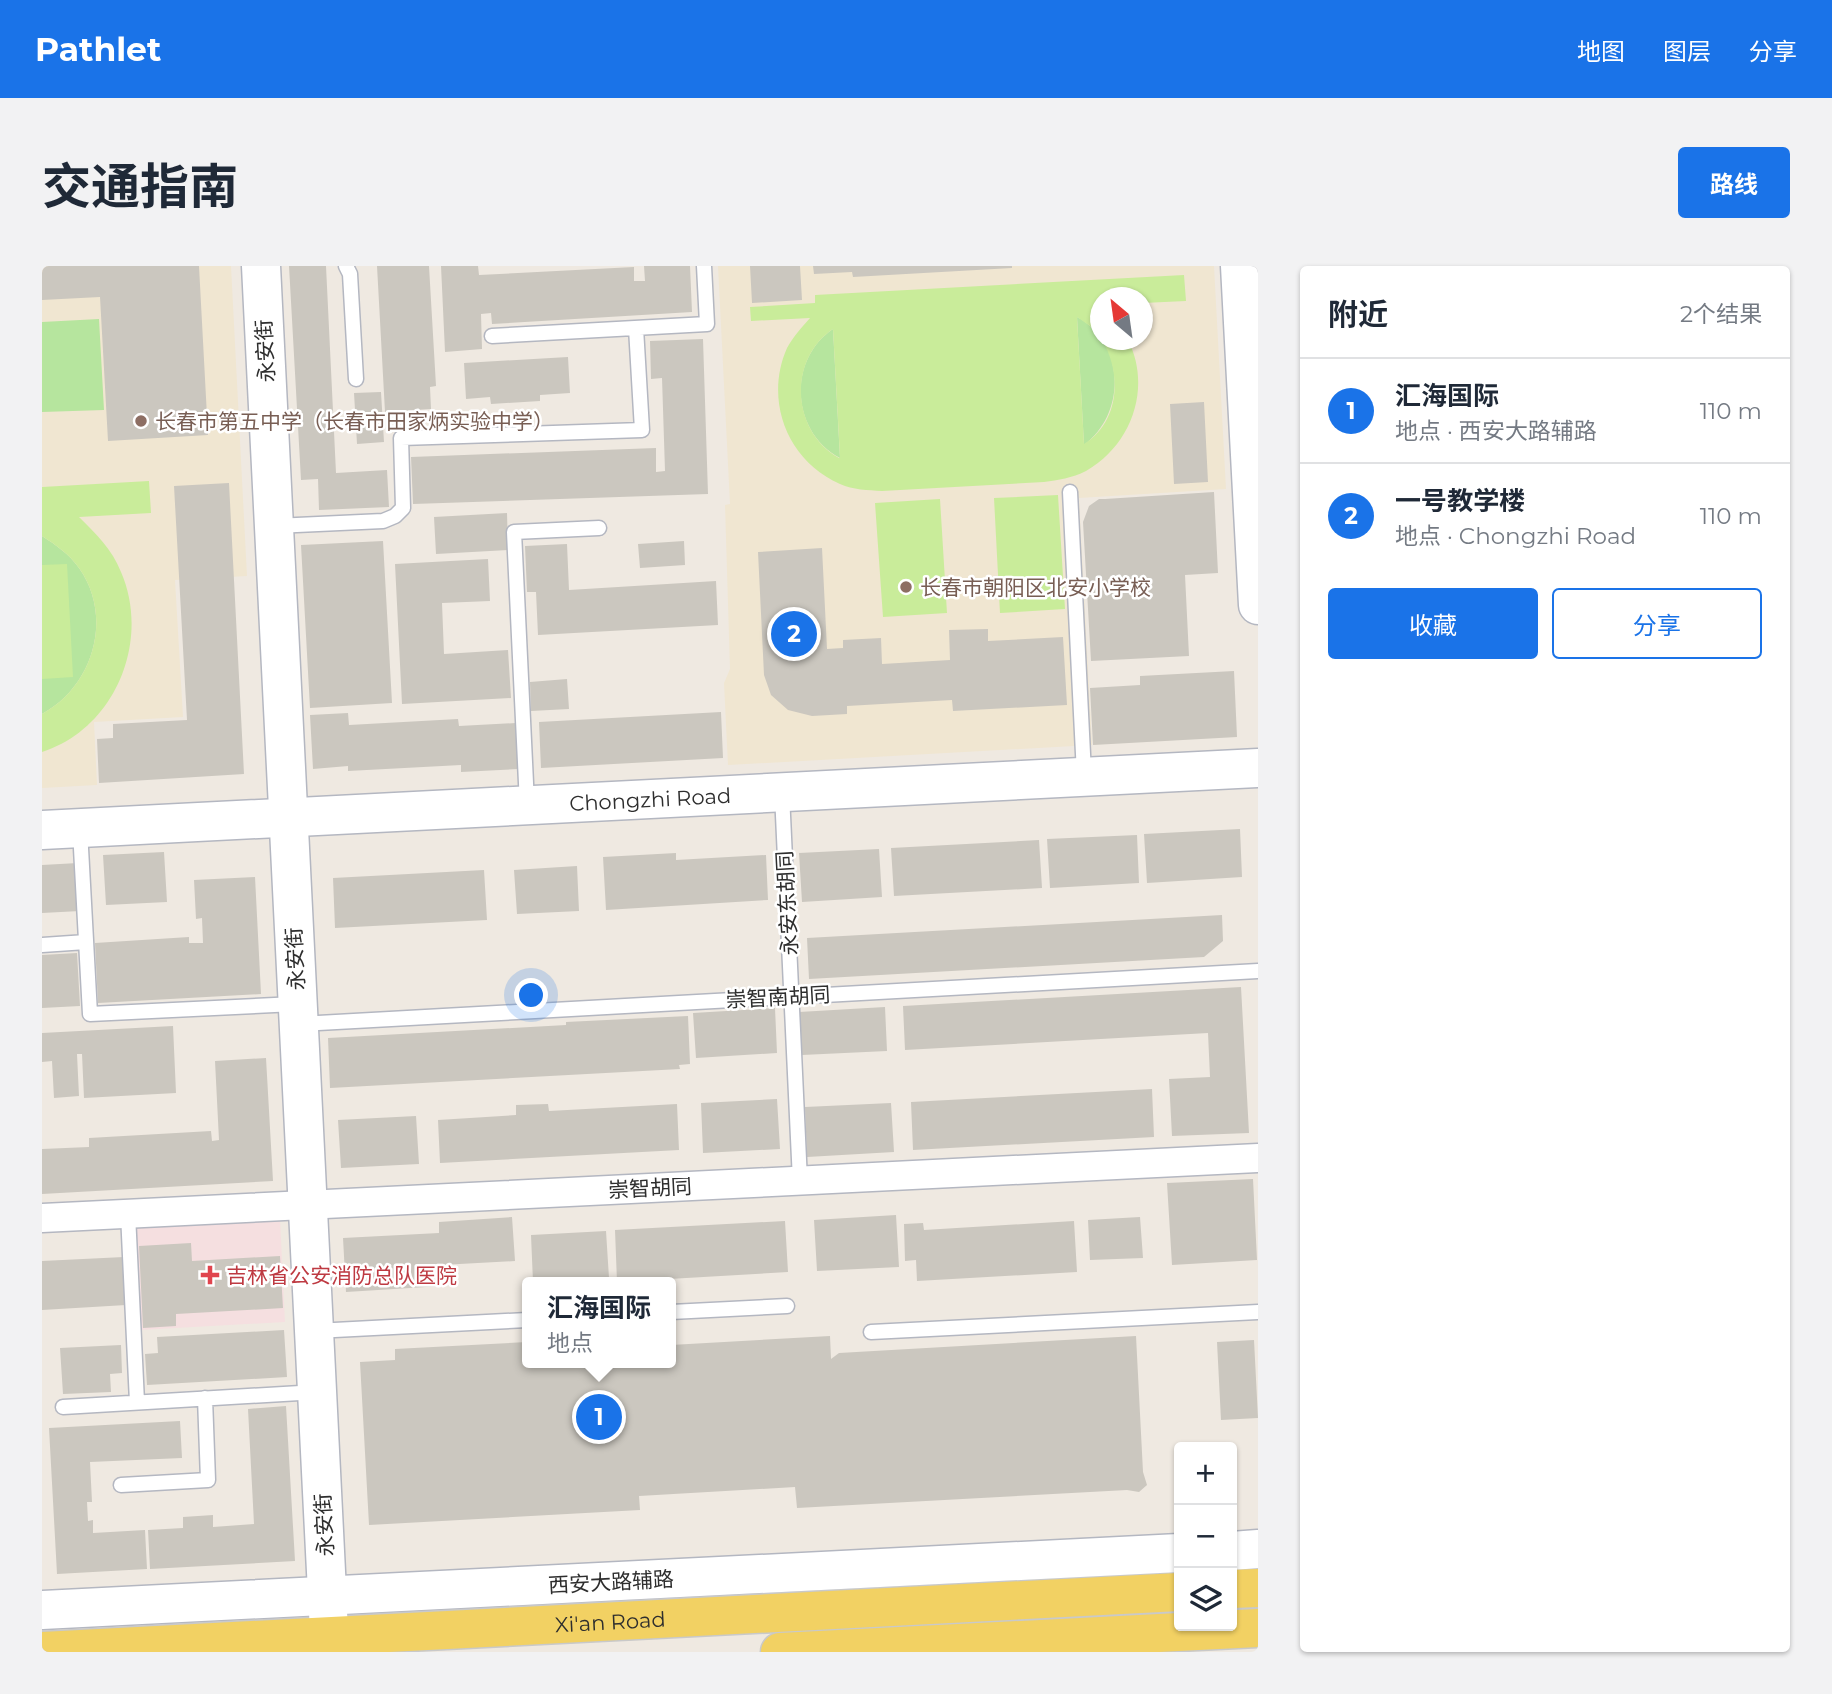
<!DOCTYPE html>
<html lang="zh">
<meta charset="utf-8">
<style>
:root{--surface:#fff;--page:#f2f2f3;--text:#1f2937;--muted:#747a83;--line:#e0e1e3;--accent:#1a73e8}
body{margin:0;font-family:Montserrat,"Noto Sans SC",sans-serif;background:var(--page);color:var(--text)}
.controls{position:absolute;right:21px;bottom:21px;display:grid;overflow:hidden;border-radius:7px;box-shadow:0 2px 5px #0004}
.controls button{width:63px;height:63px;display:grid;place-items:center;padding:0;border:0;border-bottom:2px solid var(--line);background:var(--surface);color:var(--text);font:35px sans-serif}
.compass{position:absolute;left:1048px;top:21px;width:63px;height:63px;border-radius:50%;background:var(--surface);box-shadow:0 2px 5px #0004;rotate:331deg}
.you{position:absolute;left:490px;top:730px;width:24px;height:24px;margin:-18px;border:5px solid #fff;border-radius:50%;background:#1a73e8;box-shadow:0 0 0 10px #1a73e833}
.badge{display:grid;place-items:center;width:46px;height:46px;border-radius:50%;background:var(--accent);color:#fff;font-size:23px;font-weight:700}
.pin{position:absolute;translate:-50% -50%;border:4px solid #fff;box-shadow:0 2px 7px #0006}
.popup{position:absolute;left:480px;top:1011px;width:154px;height:91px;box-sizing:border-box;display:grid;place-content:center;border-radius:7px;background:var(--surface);filter:drop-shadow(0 2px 5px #0005);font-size:23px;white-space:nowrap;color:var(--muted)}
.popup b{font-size:26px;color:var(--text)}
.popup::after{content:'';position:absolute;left:50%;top:100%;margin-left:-14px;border:14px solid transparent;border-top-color:var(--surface)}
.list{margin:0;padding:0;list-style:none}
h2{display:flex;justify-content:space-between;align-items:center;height:91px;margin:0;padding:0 28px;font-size:30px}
h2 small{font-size:23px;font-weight:400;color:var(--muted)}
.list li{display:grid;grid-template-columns:46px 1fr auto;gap:21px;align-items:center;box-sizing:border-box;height:105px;padding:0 28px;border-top:2px solid var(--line)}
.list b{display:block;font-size:26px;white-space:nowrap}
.list p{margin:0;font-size:23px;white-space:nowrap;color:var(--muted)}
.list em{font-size:23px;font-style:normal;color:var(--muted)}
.actions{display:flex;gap:14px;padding:21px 28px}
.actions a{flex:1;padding:16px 0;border:2px solid var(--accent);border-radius:7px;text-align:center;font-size:24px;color:var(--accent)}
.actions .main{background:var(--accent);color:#fff}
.icon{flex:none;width:38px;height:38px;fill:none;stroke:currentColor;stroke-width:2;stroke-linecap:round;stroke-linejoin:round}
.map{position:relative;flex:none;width:1216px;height:1386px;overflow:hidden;border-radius:7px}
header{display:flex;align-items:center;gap:42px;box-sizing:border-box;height:98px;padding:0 35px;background:var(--accent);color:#fff}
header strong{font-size:33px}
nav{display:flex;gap:38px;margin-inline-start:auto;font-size:24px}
.intro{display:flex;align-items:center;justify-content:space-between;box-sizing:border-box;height:168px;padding:0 42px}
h1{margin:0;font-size:49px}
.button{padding:18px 32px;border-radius:7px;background:var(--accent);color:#fff;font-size:24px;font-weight:700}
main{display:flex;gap:42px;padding:0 42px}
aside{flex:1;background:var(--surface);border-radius:7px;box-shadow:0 2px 5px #0004}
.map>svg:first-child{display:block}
.education{fill:#f0e6d1;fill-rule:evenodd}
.medical{fill:#f5dfe0}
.green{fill:#b6e59e}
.pitch{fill:#c9ec9a;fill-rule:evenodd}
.building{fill:#cbc7bf}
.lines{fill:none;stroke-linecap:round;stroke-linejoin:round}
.lane-casing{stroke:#b4b7c1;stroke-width:17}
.street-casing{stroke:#b4b7c1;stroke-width:31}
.secondary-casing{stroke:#b4b7c1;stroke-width:41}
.primary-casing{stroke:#c9c9c9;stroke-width:41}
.lane{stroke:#fff;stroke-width:14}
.street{stroke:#fff;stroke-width:28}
.secondary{stroke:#fff;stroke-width:38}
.primary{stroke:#f2d163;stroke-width:38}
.education-dot{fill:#8d6e63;stroke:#fff;stroke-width:2.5}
.health-dot{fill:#e0444e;stroke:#fff;stroke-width:2.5}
.labels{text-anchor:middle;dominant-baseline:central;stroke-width:5;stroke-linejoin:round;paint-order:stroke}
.street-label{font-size:21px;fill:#2e2e2e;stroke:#fff}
.education-label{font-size:21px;fill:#785e54;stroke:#fff;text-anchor:start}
.health-label{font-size:21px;fill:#be3a42;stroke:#fff;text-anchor:start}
</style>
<header>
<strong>Pathlet</strong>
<nav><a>地图</a><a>图层</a><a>分享</a></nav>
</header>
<div class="intro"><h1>交通指南</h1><a class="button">路线</a></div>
<main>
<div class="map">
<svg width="1216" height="1386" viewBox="0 0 1216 1386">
<rect width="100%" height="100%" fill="#efe9e1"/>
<path class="education" d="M0,0h189l16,310 -72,4 8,137 -89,5 3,63 -55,3z
M676,0h496l12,223 -147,9 13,247 -364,20 -4,-82 6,-14 -5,-164 5,-1zM1058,32h42v42h-42z"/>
<path class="medical" d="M238,953l5,103 -145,8 -5,-102z"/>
<path class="green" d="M1035,51c48,25 50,96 7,128z
M57,53l5,91 -62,2v-90z
M791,63l7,129c-49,-26 -53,-98 -7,-129z
M0,270c14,9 27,18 37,32 35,49 14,119 -37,146z"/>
<path class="pitch" d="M1142,9l2,26 -43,2 -1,-5h-42v39l-7,-9 -16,-11 7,127c36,-22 38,-71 18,-104h26c24,47 4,105 -42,131 -14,7 -28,9 -42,11l-162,9c-14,-1 -29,-1 -42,-7 -53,-23 -76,-84 -53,-136 6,-11 15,-21 23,-30l-59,3 -1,-14 65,-4v-8zM791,63l7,128 -1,1c-47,-26 -52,-98 -6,-129z
M107,215l2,32 -72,4c17,17 33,32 42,55 30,69 -6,157 -79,180v-38c51,-27 72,-97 37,-146 -10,-14 -23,-23 -37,-32v-49z
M1016,229l7,114 -65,4 -6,-115z
M898,233l7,114 -64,4 -8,-114z
M25,298l6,113 -31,2v-114z"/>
<path class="building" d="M0,0h157l9,169 -100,6 -8,-144 -58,3z
M247,0h37l10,207 51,-3 2,37 -70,3 -1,-31 -17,1z
M335,0h52l7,120 -6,1 1,22 -46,3z
M399,0h37l1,9 155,-8v14h11l-1,-15h46l2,46 -200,12 -1,-11 -10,1 1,35 -37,3z
M708,0h50l2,34 -50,3z
M771,0h199v2l-159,9 -1,-5 -38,2z
M661,73l5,155 -295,10 -2,-47 245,-9v24l9,-1 -3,-93 -11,1 -1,-38z
M526,91l2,36 -30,2v6l-49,3 -1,-7 -24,2 -2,-36z
M339,126l3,50 -27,2 -3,-51z
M1162,136l4,80 -34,2 -4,-80z
M187,217l15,291 -145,9 -2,-44 16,-1v-14l74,-4 -13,-234z
M1172,226l4,81 -33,2 4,81 -98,5 -8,-139 6,-16 10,-7h6z
M465,247l1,37 -72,4 -2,-37z
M341,275l9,162 -82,5 -9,-163z
M642,275l1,24 -45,3 -2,-24z
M525,278l2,46 147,-9 2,44 -180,10 -2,-43h-9l-2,-46z
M780,282l5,101 16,-1v-8l38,-2 1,26 68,-4 -1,-30 39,-1v12l75,-4 4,68 -114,6 -1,-11 -105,6v8l-35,2 -24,-6 -17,-15 -7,-20 -6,-123z
M446,293l2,42 -48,2 2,51 64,-4 3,48 -109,6 -7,-140z
M1192,405l3,66 -144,8 -3,-57 50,-3v-9z
M525,413l2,30 -38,2 -1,-29z
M679,446l2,46 -182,10 -2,-46z
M306,447l1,12 109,-6 1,7 57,-3 2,46 -57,3v-7l-113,6v-5l-35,3 -3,-54z
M1198,563l2,48 -95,6 -3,-49z
M1095,569l2,48 -89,5 -3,-49z
M997,574l3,48 -148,8 -3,-48z
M837,583l3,48 -80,5 -3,-49z
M122,586l3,50 -61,3 -3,-50z
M634,587v7l90,-5 2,45 -162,10 -3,-53z
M36,597l2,48 -38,2v-48z
M535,600l2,45 -62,3 -3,-44z
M442,604l3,50 -152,8 -2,-50z
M213,611l6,117 -163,9 -3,-60 94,-6v6h14l-1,-25 -6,1 -2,-39z
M1180,649l1,26 -19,16 -395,22 -2,-41z
M35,687l3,53 -38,2v-53z
M1199,721l8,146 -77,3 -3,-57 41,-2 -2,-44 -303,17 -2,-44z
M843,741l2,44 -85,4 -3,-43z
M733,742l2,45 -81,5 -3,-45z
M646,750l2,48 -11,1 1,4 -350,19 -2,-50 238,-13v-3z
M131,760l3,67 -92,5 -2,-44h-5l2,42 -25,2 -2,-37 -10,1v-29z
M224,792l7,123 -231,13v-45l47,-2v-9l122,-7 1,10 7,-1 -4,-79z
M1110,823l2,48 -241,13 -2,-48z
M735,833l3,50 -77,4 -2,-50z
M849,837l3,49 -87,5 -2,-50z
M506,838l1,7 128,-7 2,46 -239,13 -2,-43 78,-5v-10z
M374,850l3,48 -78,4 -3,-48z
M1211,913l4,81 -85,5 -5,-82z
M854,949l3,52 -82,4 -3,-51z
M470,951l3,44 -74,4 1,21 -96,6 -3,-54 96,-5v-11z
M1098,951l3,41 -53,2 -2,-40z
M743,955l3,51 -171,10 -2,-52z
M1032,955l3,51 -160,9 -1,-21 -11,1 -1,-37 19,-1 1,7z
M564,965l3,47h-15v4h-61l-2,-47z
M149,977l1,18 88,-5 3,52 -107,6v12l-33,2 -4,-82z
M82,991l2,48 -84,5v-49z
M242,1064l3,47 -140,8 -2,-31 13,-1 -1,-16z
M788,1070l1,23 8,-6 297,-17 7,136 4,13 -8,7 -12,-2 -330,18 -2,-21 -156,9 1,14 -271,15 -9,-163 35,-2v-11l132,-7v21h144v-18z
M1212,1074l4,78 -37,2 -4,-78z
M79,1079l1,28 -12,1 1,18 -48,2 -3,-46z
M244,1140l9,155 -145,8 -2,-39 35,-2v-11l30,-2v12l41,-3 -6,-115z
M138,1155l2,37 -92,4 2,40h-5l1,19 5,-1v13l52,-3 2,39 -90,5 -8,-146z"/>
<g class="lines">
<g class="lane-casing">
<path id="lane" d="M304,0l4,8 6,105
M450,70l215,-12 -3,-58
M1028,226l14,282
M233,260l108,-5 12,-5 8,-8 -2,-70 241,-8 -6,-102
M740,528l18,387
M485,538l-13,-272 85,-4
M38,564l10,184 205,-10
M0,679l44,-3
M258,758l958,-53
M86,948l9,188
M629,1046l116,-6
M273,1065l212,-11
M829,1066l387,-20
M21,1141l254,-15
M79,1219l87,-5 -3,-82"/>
</g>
<g class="street-casing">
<path id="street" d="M0,952l1216,-60"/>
</g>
<g class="secondary-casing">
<g id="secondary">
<path d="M219,0l69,1386"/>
<path d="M1198,0l18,339"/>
<path id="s1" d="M0,564l1216,-62"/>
<path d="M1190,1285l26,-2"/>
<path d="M0,1344l1137,-57"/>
</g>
</g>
<g class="primary-casing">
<g id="primary">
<path d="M1190,1323l26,-1"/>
<path id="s2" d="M0,1385l1137,-59"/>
<path d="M738,1386l478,-24"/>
</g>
</g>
<use href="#lane" class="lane"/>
<use href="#street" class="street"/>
<use href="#secondary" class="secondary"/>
<use href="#primary" class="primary"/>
</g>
<g class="education-dot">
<circle cx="99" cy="155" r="7"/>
<circle cx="864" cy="321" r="7"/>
</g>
<path class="health-dot" d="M164.5 998.5h7v7h7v7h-7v7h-7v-7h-7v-7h7z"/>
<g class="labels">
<g class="street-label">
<text transform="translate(223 85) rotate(-93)">永安街</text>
<text stroke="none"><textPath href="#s1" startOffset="609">Chongzhi Road</textPath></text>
<text transform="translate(745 637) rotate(-93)">永安东胡同</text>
<text transform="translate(253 693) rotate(-93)">永安街</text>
<text transform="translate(736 731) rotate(-3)">崇智南胡同</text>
<text transform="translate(608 922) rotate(-3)">崇智胡同</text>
<text transform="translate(282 1259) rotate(-93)">永安街</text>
<text transform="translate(569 1316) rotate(-3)">西安大路辅路</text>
<text stroke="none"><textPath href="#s2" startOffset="569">Xi'an Road</textPath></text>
</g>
<g class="education-label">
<text x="113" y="155">长春市第五中学（长春市田家炳实验中学）</text>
<text x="878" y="321">长春市朝阳区北安小学校</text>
</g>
<g class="health-label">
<text x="184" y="1009">吉林省公安消防总队医院</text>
</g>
</g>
</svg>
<div class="controls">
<button>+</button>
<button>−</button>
<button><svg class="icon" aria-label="layers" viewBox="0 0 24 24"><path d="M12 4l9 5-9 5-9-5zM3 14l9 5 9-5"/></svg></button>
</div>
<svg class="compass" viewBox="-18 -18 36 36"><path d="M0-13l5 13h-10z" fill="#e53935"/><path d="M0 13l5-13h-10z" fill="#747a83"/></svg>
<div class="you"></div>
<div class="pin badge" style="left:557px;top:1151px">1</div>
<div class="popup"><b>汇海国际</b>地点</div>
<div class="pin badge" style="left:752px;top:368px">2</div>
</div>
<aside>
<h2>附近<small>2个结果</small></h2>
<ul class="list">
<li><span class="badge">1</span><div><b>汇海国际</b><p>地点 · 西安大路辅路</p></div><em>110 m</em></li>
<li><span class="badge">2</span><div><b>一号教学楼</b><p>地点 · Chongzhi Road</p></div><em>110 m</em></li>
</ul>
<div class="actions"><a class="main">收藏</a><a>分享</a></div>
</aside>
</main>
